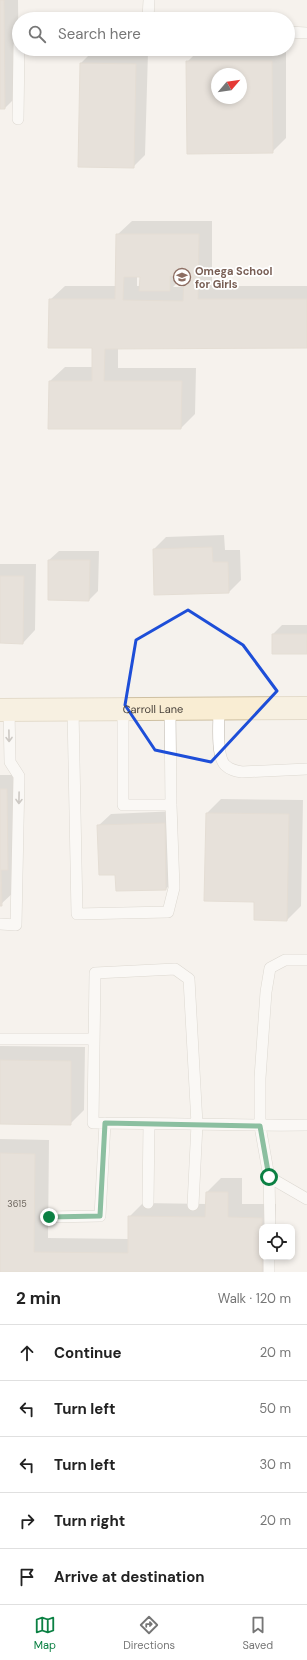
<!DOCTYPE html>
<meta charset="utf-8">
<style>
:root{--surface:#fff;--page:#f2f2f2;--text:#222;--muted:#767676;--line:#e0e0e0;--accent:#0b8043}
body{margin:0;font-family:"DM Sans",sans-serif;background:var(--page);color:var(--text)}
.controls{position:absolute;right:12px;bottom:12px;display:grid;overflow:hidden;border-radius:8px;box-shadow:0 2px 6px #0003}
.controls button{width:36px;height:36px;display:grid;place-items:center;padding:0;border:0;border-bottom:1px solid var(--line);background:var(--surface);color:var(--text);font:20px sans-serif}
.compass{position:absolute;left:211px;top:68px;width:36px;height:36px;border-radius:50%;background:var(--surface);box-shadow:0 2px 6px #0003;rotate:61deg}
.stop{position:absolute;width:12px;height:12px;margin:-9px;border:3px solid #0b8043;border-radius:50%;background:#fff}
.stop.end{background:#0b8043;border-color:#fff;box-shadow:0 1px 4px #0008}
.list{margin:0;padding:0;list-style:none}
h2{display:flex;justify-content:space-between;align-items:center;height:52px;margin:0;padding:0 16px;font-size:17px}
h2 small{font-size:13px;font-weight:400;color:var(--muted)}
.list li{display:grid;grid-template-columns:26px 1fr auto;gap:12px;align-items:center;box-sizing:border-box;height:56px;padding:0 16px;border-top:1px solid var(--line)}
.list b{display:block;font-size:15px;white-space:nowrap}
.list em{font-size:13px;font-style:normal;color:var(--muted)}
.icon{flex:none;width:22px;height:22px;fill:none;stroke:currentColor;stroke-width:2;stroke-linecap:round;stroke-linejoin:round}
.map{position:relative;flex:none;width:307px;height:1272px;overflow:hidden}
.search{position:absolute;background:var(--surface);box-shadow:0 2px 6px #0003;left:12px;right:12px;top:12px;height:44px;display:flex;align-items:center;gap:10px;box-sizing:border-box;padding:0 14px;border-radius:22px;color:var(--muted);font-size:15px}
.sheet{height:332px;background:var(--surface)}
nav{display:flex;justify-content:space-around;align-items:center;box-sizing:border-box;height:56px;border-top:1px solid var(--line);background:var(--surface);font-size:11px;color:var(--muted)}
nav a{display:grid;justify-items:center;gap:2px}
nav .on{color:var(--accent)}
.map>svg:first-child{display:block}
.shadow{fill:#0003;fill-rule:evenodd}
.building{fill:#d5cdc3;stroke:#cfc4b7;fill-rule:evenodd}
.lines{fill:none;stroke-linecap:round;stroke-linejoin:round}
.lane-casing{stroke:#bfb9b0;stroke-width:12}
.secondary-casing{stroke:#cec0a2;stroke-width:24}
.lane{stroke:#fff;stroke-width:11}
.secondary{stroke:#f9edd3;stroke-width:22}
.oneway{stroke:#9b9793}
.route{stroke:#0b8043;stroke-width:5}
.marked{fill:none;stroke:#1d4ed8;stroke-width:3;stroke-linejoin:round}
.labels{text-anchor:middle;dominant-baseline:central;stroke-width:3.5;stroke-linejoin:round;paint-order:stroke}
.number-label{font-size:9px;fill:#6c655d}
.education-label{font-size:11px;font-weight:bold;fill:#785e54;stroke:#fff;text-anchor:start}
.street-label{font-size:11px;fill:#49423b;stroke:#fff}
</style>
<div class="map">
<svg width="307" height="1272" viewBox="0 0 307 1272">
<rect width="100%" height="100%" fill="#f5f2ed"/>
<path class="shadow" d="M0,0h18l1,94 -14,14h-5z
M200,49h86v89l-14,14h-84l-1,-90zM217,74h24v24h-24z
M93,51l55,1 -3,103 -12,12 -52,-104z
M132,221h80v65h95v61l-189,1v20h78l-1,46 -14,14 -131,-47 15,-14h28v-20l-43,-47 15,-14h51l1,-51zM185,275l-1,12h-11zM137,276h4l-1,10h-3z
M224,535l1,15h15l1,30 -12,12 -75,2v-45l12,-12z
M59,551h40l-1,40 -9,9 -40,-40z
M0,564h36l-1,66 -12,13 -23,-1z
M282,625h25v28l-34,-19z
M0,775h21l-6,116 -15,14z
M221,799l82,1 -2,106 -14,14 -32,-19 -50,-1 2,-87z
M177,811l1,65 -12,13 -49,1 -1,-17 -18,-47 13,-12z
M0,1046l85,1 -1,63 -14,14 -70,-1z
M0,1139l49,1 -1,98 81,1v-22l14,-14 64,1v-12l14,-14h21v26h34v23h-14v30h13v15h-275z"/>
<path class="building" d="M0,0h4l1,109h-5z
M186,61h86l1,92 -86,1zM217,74h24v24h-24z
M80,63l56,1 -2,104 -56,-1z
M116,234h83l-1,65h109v49l-202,1 -1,32h78l-1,48h-133l1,-48h43v-33h-44l1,-49h66zM170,276h14l-1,25 -60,-1 1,-23h16l-1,14h31z
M212,547l1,15h15l1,31 -75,2 -1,-46z
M48,560h42l-1,41 -41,-1z
M0,576h24l-1,68 -23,-1z
M272,634h35v20h-35z
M0,789h7l1,81h-7l1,36h-2z
M206,813l83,1 -2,107 -33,-1v-18l-50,-1z
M165,823l1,67 -50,1 -1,-16h-16l-2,-50z
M0,1060l71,1v64l-71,-1z
M0,1153l35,1 -1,98 94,1v-37l77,1 1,-25h22v25l34,1v54h-262z"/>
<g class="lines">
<g class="lane-casing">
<path id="lane" d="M148,19l1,-19
M288,32l19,1
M18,119l1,-74
M219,709c0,13 -3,47 6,56 5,5 11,6 17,7l65,-3
M73,710l4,204 91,-2 6,-24 -3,-83 -1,-96
M123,710v95h48
M0,924l16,1 3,-149 -9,-14 -1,-52
M0,1039h94
M269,1177l38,22
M148,1203l1,-79
M193,1205l4,-81 -8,-145 -14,-10 -80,4 -2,150c72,0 143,3 214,2
M49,1217l51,-1 5,-93
M270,1227l-1,-50 -9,-51v-48l6,-86 4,-24 15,-8h22
M269,1272v-15"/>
</g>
<g class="secondary-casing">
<g id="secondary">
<path id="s1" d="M0,710l307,-2"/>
</g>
</g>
<use href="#lane" class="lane"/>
<use href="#secondary" class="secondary"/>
</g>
<defs><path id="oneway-shaft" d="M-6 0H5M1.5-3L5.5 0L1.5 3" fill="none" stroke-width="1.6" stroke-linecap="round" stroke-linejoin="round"/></defs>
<g class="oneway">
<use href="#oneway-shaft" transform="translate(9 736) rotate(89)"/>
<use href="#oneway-shaft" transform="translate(19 798) rotate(91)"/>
</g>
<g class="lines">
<path class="route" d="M49,1217l51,-1 5,-93 155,3 9,51"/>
</g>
<path d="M0 0H307V1272H0ZM188,610l55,35 34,46 -66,71 -56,-12 -30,-45 11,-65z" fill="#f5f2ed" fill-opacity=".55" fill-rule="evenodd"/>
<path class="marked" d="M188,610l55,35 34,46 -66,71 -56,-12 -30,-45 11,-65z"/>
<defs>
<g id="school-ring" transform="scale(0.9)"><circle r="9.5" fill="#fff" stroke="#8d6e63" stroke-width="1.5"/><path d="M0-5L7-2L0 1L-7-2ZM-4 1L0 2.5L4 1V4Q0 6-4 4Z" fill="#8d6e63"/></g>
</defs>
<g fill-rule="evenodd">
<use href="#school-ring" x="182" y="277"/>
</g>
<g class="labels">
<g class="number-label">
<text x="17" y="1204">3615</text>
</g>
<g class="education-label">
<text x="195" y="271">Omega School<tspan x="195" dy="13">for Girls</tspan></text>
</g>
<g class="street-label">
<text stroke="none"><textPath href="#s1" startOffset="153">Carroll Lane</textPath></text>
</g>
</g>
</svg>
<div class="controls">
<button><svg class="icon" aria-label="locate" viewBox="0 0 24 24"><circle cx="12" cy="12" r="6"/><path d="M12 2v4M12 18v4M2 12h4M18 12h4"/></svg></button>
</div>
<svg class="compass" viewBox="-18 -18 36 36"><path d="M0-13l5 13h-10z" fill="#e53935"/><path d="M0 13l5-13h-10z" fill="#767676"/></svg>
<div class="stop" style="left:269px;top:1177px"></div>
<div class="stop end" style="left:49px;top:1217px"></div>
<div class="search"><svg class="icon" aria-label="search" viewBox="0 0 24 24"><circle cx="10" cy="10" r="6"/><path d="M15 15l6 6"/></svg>Search here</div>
</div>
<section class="sheet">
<h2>2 min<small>Walk · 120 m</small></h2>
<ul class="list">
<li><svg class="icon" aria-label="ahead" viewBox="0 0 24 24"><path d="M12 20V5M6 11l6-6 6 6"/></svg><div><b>Continue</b></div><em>20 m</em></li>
<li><svg class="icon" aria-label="left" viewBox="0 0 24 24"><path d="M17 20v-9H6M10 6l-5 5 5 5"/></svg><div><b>Turn left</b></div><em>50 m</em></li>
<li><svg class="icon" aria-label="left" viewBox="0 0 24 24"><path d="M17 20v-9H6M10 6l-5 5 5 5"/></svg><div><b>Turn left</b></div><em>30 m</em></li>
<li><svg class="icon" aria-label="right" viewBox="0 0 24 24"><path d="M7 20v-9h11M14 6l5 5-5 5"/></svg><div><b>Turn right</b></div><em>20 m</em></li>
<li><svg class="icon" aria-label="arrive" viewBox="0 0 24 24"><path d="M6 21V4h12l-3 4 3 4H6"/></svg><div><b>Arrive at destination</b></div></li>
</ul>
</section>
<nav>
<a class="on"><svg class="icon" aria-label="map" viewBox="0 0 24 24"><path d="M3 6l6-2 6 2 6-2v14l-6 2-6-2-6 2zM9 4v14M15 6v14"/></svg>Map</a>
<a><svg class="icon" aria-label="directions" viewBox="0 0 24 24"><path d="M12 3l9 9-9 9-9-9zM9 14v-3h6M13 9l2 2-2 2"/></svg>Directions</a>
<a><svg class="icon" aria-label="saved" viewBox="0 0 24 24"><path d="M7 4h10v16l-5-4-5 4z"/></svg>Saved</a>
</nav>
